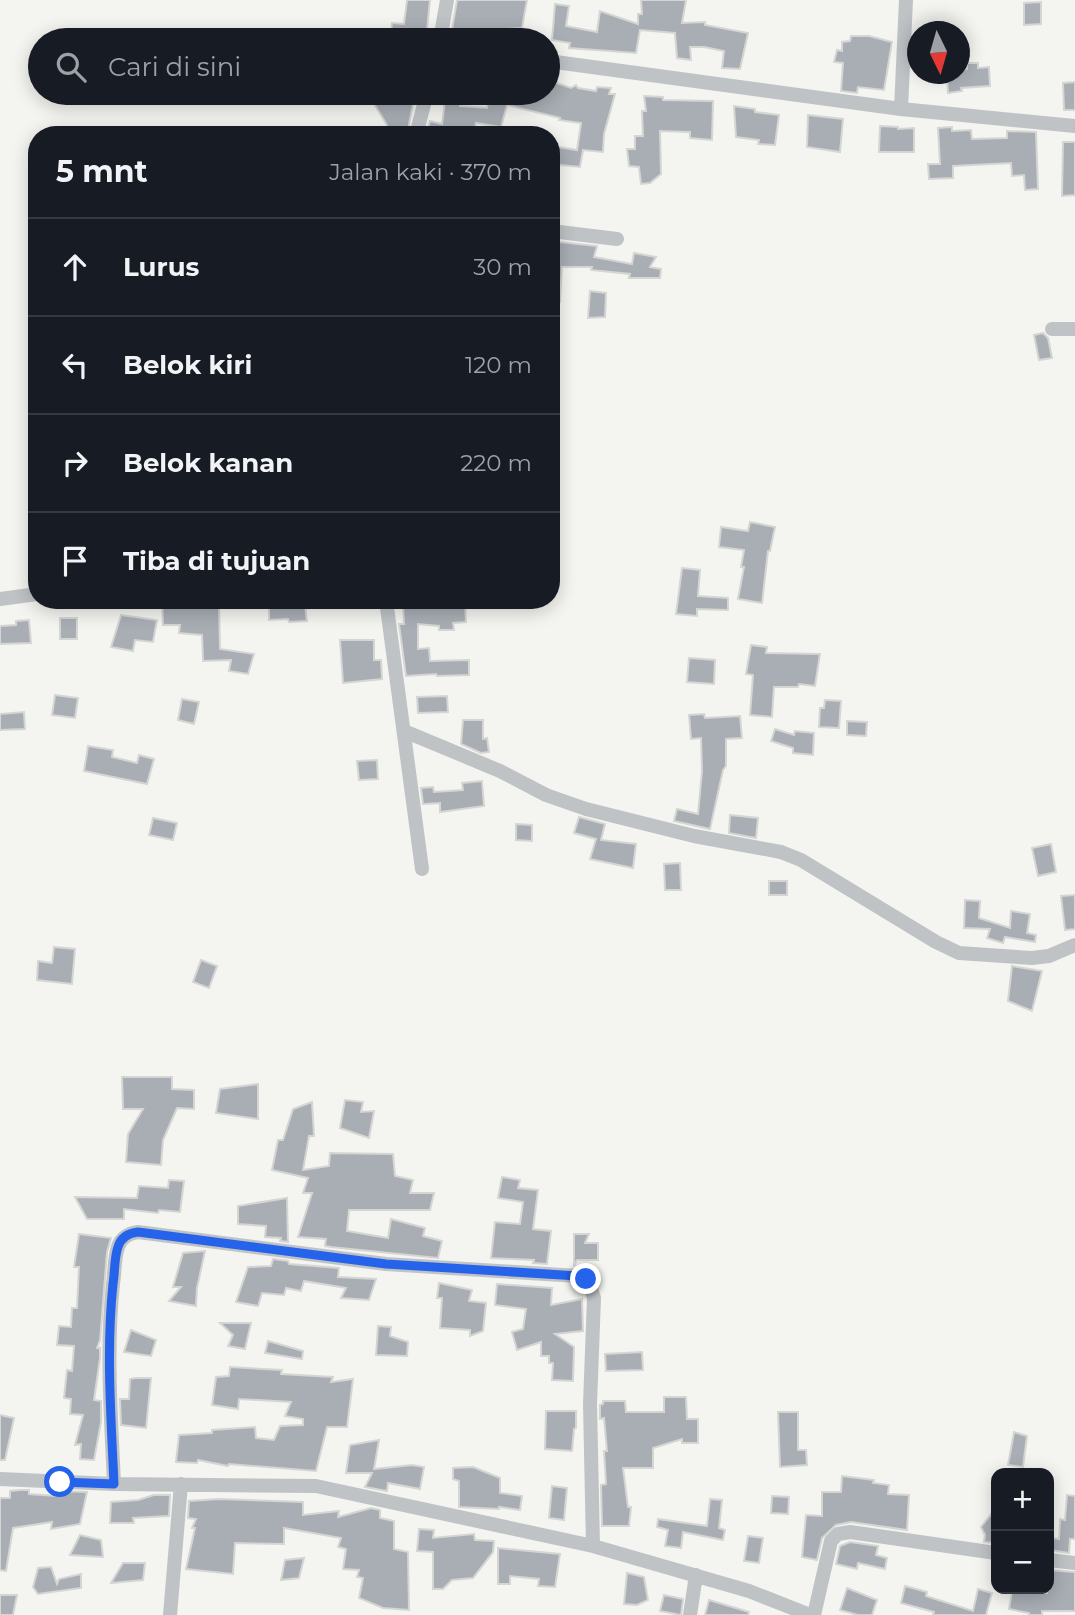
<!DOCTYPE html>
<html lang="id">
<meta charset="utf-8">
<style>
:root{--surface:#171b24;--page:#242831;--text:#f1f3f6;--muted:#9ea1a6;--line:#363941}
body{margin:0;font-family:Montserrat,sans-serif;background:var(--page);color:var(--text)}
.controls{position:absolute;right:21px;bottom:21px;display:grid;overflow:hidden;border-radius:14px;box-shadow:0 4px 18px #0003}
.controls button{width:63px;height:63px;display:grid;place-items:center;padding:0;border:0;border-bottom:2px solid var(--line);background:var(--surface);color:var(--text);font:35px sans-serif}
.compass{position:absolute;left:907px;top:21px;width:63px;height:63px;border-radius:50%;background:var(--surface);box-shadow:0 4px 18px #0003;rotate:175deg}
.stop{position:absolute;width:21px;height:21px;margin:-16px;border:5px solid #2563eb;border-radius:50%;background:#fff}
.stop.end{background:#2563eb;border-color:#fff;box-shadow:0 2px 7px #0008}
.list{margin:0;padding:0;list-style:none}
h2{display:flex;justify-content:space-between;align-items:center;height:91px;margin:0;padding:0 28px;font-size:30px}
h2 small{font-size:23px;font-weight:400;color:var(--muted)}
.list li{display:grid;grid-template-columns:46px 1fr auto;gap:21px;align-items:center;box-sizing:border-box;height:98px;padding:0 28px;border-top:2px solid var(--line)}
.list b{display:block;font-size:26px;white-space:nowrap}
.list em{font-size:23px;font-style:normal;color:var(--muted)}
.icon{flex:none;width:38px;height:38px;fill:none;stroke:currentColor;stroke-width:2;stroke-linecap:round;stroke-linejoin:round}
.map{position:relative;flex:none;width:1075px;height:1615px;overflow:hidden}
.search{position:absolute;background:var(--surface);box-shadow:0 4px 18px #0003;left:28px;top:28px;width:532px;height:77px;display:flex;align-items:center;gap:18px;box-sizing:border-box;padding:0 24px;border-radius:38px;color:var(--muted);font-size:26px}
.panel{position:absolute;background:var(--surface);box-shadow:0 4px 18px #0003;left:28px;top:126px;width:532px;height:483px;border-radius:28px}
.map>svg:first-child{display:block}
.building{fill:#a8aeb4;stroke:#d5d5d3;stroke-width:2}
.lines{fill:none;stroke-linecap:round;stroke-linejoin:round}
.street{stroke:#bfc3c6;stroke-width:14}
.route{stroke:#2563eb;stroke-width:9}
</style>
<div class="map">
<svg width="1075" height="1615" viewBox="0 0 1075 1615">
<rect width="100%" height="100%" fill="#f4f4f0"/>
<path class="building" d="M407,0h23l-4,40 -36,-1 2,-16 12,1z
M457,0h70l-5,28 -40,3 -2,9 -29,-4z
M641,0h45l-4,23 23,-1v3l43,8 -8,36 -18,-1 2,-17 -20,-4h-14l1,13 -14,-2 -2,-25 -35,-3 -4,23 -67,-5 1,-5 -18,-3 3,-36 14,2 -3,20 31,6 3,-21 38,13v-10h4z
M1041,2v22l-17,1v-22z
M851,36h18l23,6 -8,48 -26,-3 -1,6 -16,-2 2,-28 -9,-1 3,-12 5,1v-9l8,-1z
M967,63h11v5l11,-1 1,19 -29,2 1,3 -14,2 -1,-19h13v-4l7,-1z
M548,80l23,8 5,-3 2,3 18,3 1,-4 14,1 -2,6h6l-11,40 -1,18 -20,-2 -3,17 -29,-3v-4l1,-14 25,4 4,-27 -22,-3 1,-2 -53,-13 -6,22 -25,-4 -1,5 -15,-1 7,4v4h-34v-2l-6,-1 3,-11 12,3 4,-31h17l-3,13 27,2 2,-15h59z
M1075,82v28h-11l-1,-27z
M373,93h42l-8,42h-21l1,-10 -14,-23z
M644,96l19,1v3l50,1 -1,39 -22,-2v-6l-30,-1 1,43 -11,9 -9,1 -2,-17 -10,-1 -2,-17h8v-13h8l-1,-25h4z
M734,106l21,3v3l24,3 -4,30 -17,-1 1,-4 -23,-3z
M808,115l35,4 -3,33 -33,-5z
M880,126l18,1v2l16,-1v24h-35z
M952,127v4l19,-1 1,9 35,-1v-7l29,1 2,57 -13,1 -1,-15 -12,1 -1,-13 -58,3v12l-24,1 -1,-15h12l-2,-36z
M1063,142h12v53l-13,1z
M551,241l46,5 -3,11 38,7 2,-11 22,4 -6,10 11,2 -1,9h-31l1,-4 -39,-4 1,-3h-30l-2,35h-9z
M590,291l16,2 -1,24 -17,1z
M1043,333l5,5 4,20 -13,2 -5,-25z
M750,522l25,5 -5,24h-2l-6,52 -24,-4 6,-32h-3l3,-17 -25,-3 2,-20 27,4z
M682,568l18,2 -2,26 30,2v12l-31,-1v7l-21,-2z
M162,600h16v3l41,-3 1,49 34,5 -6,20 -19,-3 2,-11 -28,1 -1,-26 -23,-2 1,-8h-17z
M269,600h14l1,8 21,-2 2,15 -18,1 -1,-3 -19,1z
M426,600h39l1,22 -13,1 1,7h-15v-4l-21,-2v25l11,-1 1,13 39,-1v15l-32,1 -1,-2 -30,2 -7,-52h5l-1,-19h22z
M121,615l36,5 -4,22 -18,-2 -2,11 -22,-4z
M60,618h17v21h-17z
M29,620l2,23 -31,1v-18l16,-1v-4z
M340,640h34v20h7l1,19 -39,4z
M751,645l16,2 -1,6 54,1 -5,32 -16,-2 -1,3h-24l-2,30 -22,-2 3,-40 -7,-1z
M689,658l26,2 -1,24 -27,-2z
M55,695l23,3 -3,20 -23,-3z
M447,696l1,16 -30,1 -1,-16z
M182,699l17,3 -5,22 -16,-4z
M825,700l16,1 -2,27 -20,-1 1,-19h4z
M24,712l1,17 -25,1v-16z
M704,714l1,4 35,-2 2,22 -16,1v27l-3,4 -13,59 -36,-8 3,-12 21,5 4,-43 -1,-33 -10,1 -2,-24z
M463,720h20v19l4,-1 2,14 -8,1 -20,-9z
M847,721l20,1 -1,14 -19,-1z
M775,729l19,6 1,-4 19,2 -1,22 -20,-2v-5l-22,-7z
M88,746l25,4 -1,7 25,6 2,-8 15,4 -7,25 -63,-13z
M377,760l1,19 -19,1 -2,-19z
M482,781l2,25 -44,6v-9l-17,1 -2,-16 12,-1 1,5 29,-2 -1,-7z
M730,815l28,3 -2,20 -27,-5z
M579,817l26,7 -4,16 35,4 -3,24 -43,-9 6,-20 -22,-6z
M153,818l24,5 -4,17 -24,-5z
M516,824l16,1v16l-16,-1z
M1051,844l5,28 -18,4 -6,-28z
M680,863l1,27h-16l-1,-26z
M769,881h18v14h-18z
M1075,895v34l-10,1 -4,-34z
M965,900l15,1 -1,17 31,10 1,-17 19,3 -3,19 9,2 -1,7 -30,-5 -2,6 -16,-5 3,-9 -26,-1z
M54,947l21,2 -3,35 -35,-4 1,-19 14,2z
M201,960l16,6 -8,22 -16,-6z
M1012,966l30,5 -10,40 -24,-10z
M122,1077h50v12l22,1v19l-17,-1 -14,32 -2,25 -35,-3 2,-28 15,-25h-20z
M258,1084v35l-42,-6 4,-24z
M345,1100l18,2 -2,10 13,-1 -5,27 -29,-10z
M312,1102l2,34h-5l-6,34 26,-4 1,-13 63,1 2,22 18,4 -3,13h24l-4,17h-81l-2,21 41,7 3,-19 34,9 -2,8 19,5 -4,17 -107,-11 -6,-1 1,-7 -28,-2 14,-44h-9l5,-15 -36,-8 6,-30h5l10,-31z
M502,1177l18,3 -2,8 20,2 -5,39 18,2 -4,33 -14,-1 1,-3 -43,-2 4,-36 25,2 3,-22 -25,-4z
M169,1180l15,1 -4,31 -21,-2 -1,3 -34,-4v10h-37l-12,-22 62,1 2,-12 29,2z
M287,1198l1,44 -8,-1 1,-3 -16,-1 1,-11 -28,-2v-18z
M79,1234l32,4 -4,14 -7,88 -3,8h3v10l-6,42 7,1v21l-7,38 -14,-1 1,-15 -6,1 8,-30 -13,-1 1,-15 -7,-1 3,-28 5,1 2,-25 -17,-1 2,-19 12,1 1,-19h5l2,-41h-5z
M574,1234h15l-4,9h13v17h-21l-3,6z
M205,1251l-8,37 -1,18 -27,-5 12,-14h-8l10,-34z
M273,1259l15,2 1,3 50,4 -1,9 38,2 -7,21 -28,-2 5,-10 -42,-7 -3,10 -15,-3 -2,7 -22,-2 -4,13 -22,-4 12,-35 23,-1z
M439,1283l33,7 -3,11 17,2 -3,28 -13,5v-6l-30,-2 2,-30h-5z
M497,1284l55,4 -1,17 31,-6 1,32 -28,3 19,13 -1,34 -21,-1 1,-17h-4v-7h-8v-14l-24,8 -5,-18 11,-3 3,-20 -31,-4z
M220,1323h31l-6,26 -17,-3 5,-11z
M378,1326l13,1 -1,9 18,6 -1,14 -31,-1z
M131,1330l25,10 -5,16 -27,-4z
M268,1341l35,10 -1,8 -37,-6z
M642,1352l1,18 -37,1 -1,-17z
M230,1367l52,3 -1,4 52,3 -2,5 22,-3 -6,48h-20l-11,44 -87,-7 -1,2 -30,-6 -1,3 -21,-1 3,-27 33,-2v-3l43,-3 1,11 18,2 6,-14 23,-1v-6l-18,-3 6,-14 -52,-3 -1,10 -26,-4 4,-28 13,-1z
M136,1378h15l-5,50 -25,-3 -1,-26h9l1,-20z
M664,1397h22l1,22h11v24h-16v-4l-29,9v20h-30l5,39h3l-2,19h-27l-1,-41 5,-1 -2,-33h3l-3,-33 -4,1v-14l3,-1v-3h22l1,11h38z
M546,1411h30v17l-2,1 -2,22 -27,-2z
M778,1412h20v38h8l1,15 -27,2z
M0,1415l14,3 -9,42h-5z
M1014,1432l13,4 -4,31 -15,-2z
M379,1440l-5,29 38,-4 12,2 -4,22 -32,-6 -1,8 -22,-4 7,-14h-26l4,-28z
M473,1467l27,11v15l22,3 -2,14 -21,-3v2l-40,-2v-26l-6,-2v-11z
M842,1476l32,4 -1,3 16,2 -1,9 21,1 -2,35 -56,-8 -15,3 -14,13 -5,22 -15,-3 4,-42 16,1v-24h19z
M552,1486l15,2 -3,32 -15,-2z
M20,1490h9v4l27,2 1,-5 30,1 -7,32 -29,5 1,-7 -39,6 -7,43 -6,-1v-72h10v-7z
M154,1495h16l-1,21 -36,2 1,5h-24l1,-21 27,-2z
M1067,1495l8,1v43h-5l-1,14 -19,-3 2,-12 7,1 1,-20 5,1z
M772,1496l17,1 -1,17 -17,-1z
M219,1499l84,3v13l36,-4 -1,6 33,-9 9,2v8l14,3v28l14,3 1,58 -26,-2 -24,-10 4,-20 -6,-1 2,-7 -16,-1 3,-20 -8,-2 3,-9 -57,-10v16l-49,-1 -2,31 -47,-5 9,-41h-3l4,-9 -8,-1 1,-17z
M710,1499l12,1 -3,28 6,2 -2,10 -40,-8 -2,16 -16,-2 3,-16 -11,-3 1,-8 49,7z
M996,1508v35l-12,-1 1,-7 -4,-8z
M419,1529l15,1 -1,8 41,-4 1,6 19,1 -1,11 -20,26 -21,2 -9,9h-10v-37l-16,-1z
M80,1535l21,5 2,17 -33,-2z
M748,1536l15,2 -4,25 -15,-2z
M850,1542l28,4 -2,9 11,3 -2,11 -27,-6 -1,6 -21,-5 4,-18z
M498,1548l62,6 -5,33 -17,-1 1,-7 -29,-3v8h-12z
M304,1558l-5,20 -18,2 4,-20z
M123,1563h22l-2,17 -32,3z
M51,1567l6,17 2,-5 22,-5v14l-43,6 -5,-7 5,-19z
M1049,1570l26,2v39h-33v4h-13v-2l-20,-4 3,-18 35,2 -1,-4 3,1z
M627,1573l17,4 4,23 -11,5 -13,-1z
M905,1586l22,6 -1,4 47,15 5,-22 14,4 -6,22h-53l1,-3 -33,-9z
M847,1588l30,12 -5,15h-14l-18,-5z
M0,1595h17l-4,20h-13z
M664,1595l19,4 -2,16 -21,-4z
M709,1600l40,12 -1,3h-43z"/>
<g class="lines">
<path class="street" d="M440,40l7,-40
M548,61l353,48 174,17
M901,109l5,-109
M416,135l11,-42
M551,231l66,8
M1052,329h23
M0,599l37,-5
M386,600l36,269
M404,731l96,40 46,24 40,14 108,27 87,16 20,8 135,82 23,11 73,5 17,-2 26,-11
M0,1479l114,5 202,2 277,60 156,45 61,24
M114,1484c-3,-67 -8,-134 -1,-200 2,-12 1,-26 5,-37 3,-10 12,-14 20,-15l248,32 192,12 12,9 4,13 -4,106 3,142
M1049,1560l26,3
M170,1615l11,-131
M690,1615l6,-40
M814,1615l17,-74 7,-7 12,-2 146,21"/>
</g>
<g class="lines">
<path class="route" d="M60,1482l54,2c-3,-67 -8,-134 -1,-200 2,-12 1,-26 5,-37 3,-10 11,-14 20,-15l248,32 192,12 8,3"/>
</g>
</svg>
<div class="controls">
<button>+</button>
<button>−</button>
</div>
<svg class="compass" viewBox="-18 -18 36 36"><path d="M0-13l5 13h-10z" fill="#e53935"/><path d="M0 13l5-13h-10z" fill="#9ea1a6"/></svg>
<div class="stop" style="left:60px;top:1482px"></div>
<div class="stop end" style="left:586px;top:1279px"></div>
<div class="search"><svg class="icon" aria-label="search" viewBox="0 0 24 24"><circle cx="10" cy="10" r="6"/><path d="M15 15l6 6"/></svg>Cari di sini</div>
<section class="panel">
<h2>5 mnt<small>Jalan kaki · 370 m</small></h2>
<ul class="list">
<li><svg class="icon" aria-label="ahead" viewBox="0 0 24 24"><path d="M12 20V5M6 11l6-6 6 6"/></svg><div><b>Lurus</b></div><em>30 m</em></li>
<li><svg class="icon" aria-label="left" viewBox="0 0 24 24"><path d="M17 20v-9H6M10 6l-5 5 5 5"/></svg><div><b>Belok kiri</b></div><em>120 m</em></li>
<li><svg class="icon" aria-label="right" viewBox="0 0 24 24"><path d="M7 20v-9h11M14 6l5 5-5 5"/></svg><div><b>Belok kanan</b></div><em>220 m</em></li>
<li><svg class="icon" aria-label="arrive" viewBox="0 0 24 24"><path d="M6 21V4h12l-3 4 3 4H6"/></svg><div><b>Tiba di tujuan</b></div></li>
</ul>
</section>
</div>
